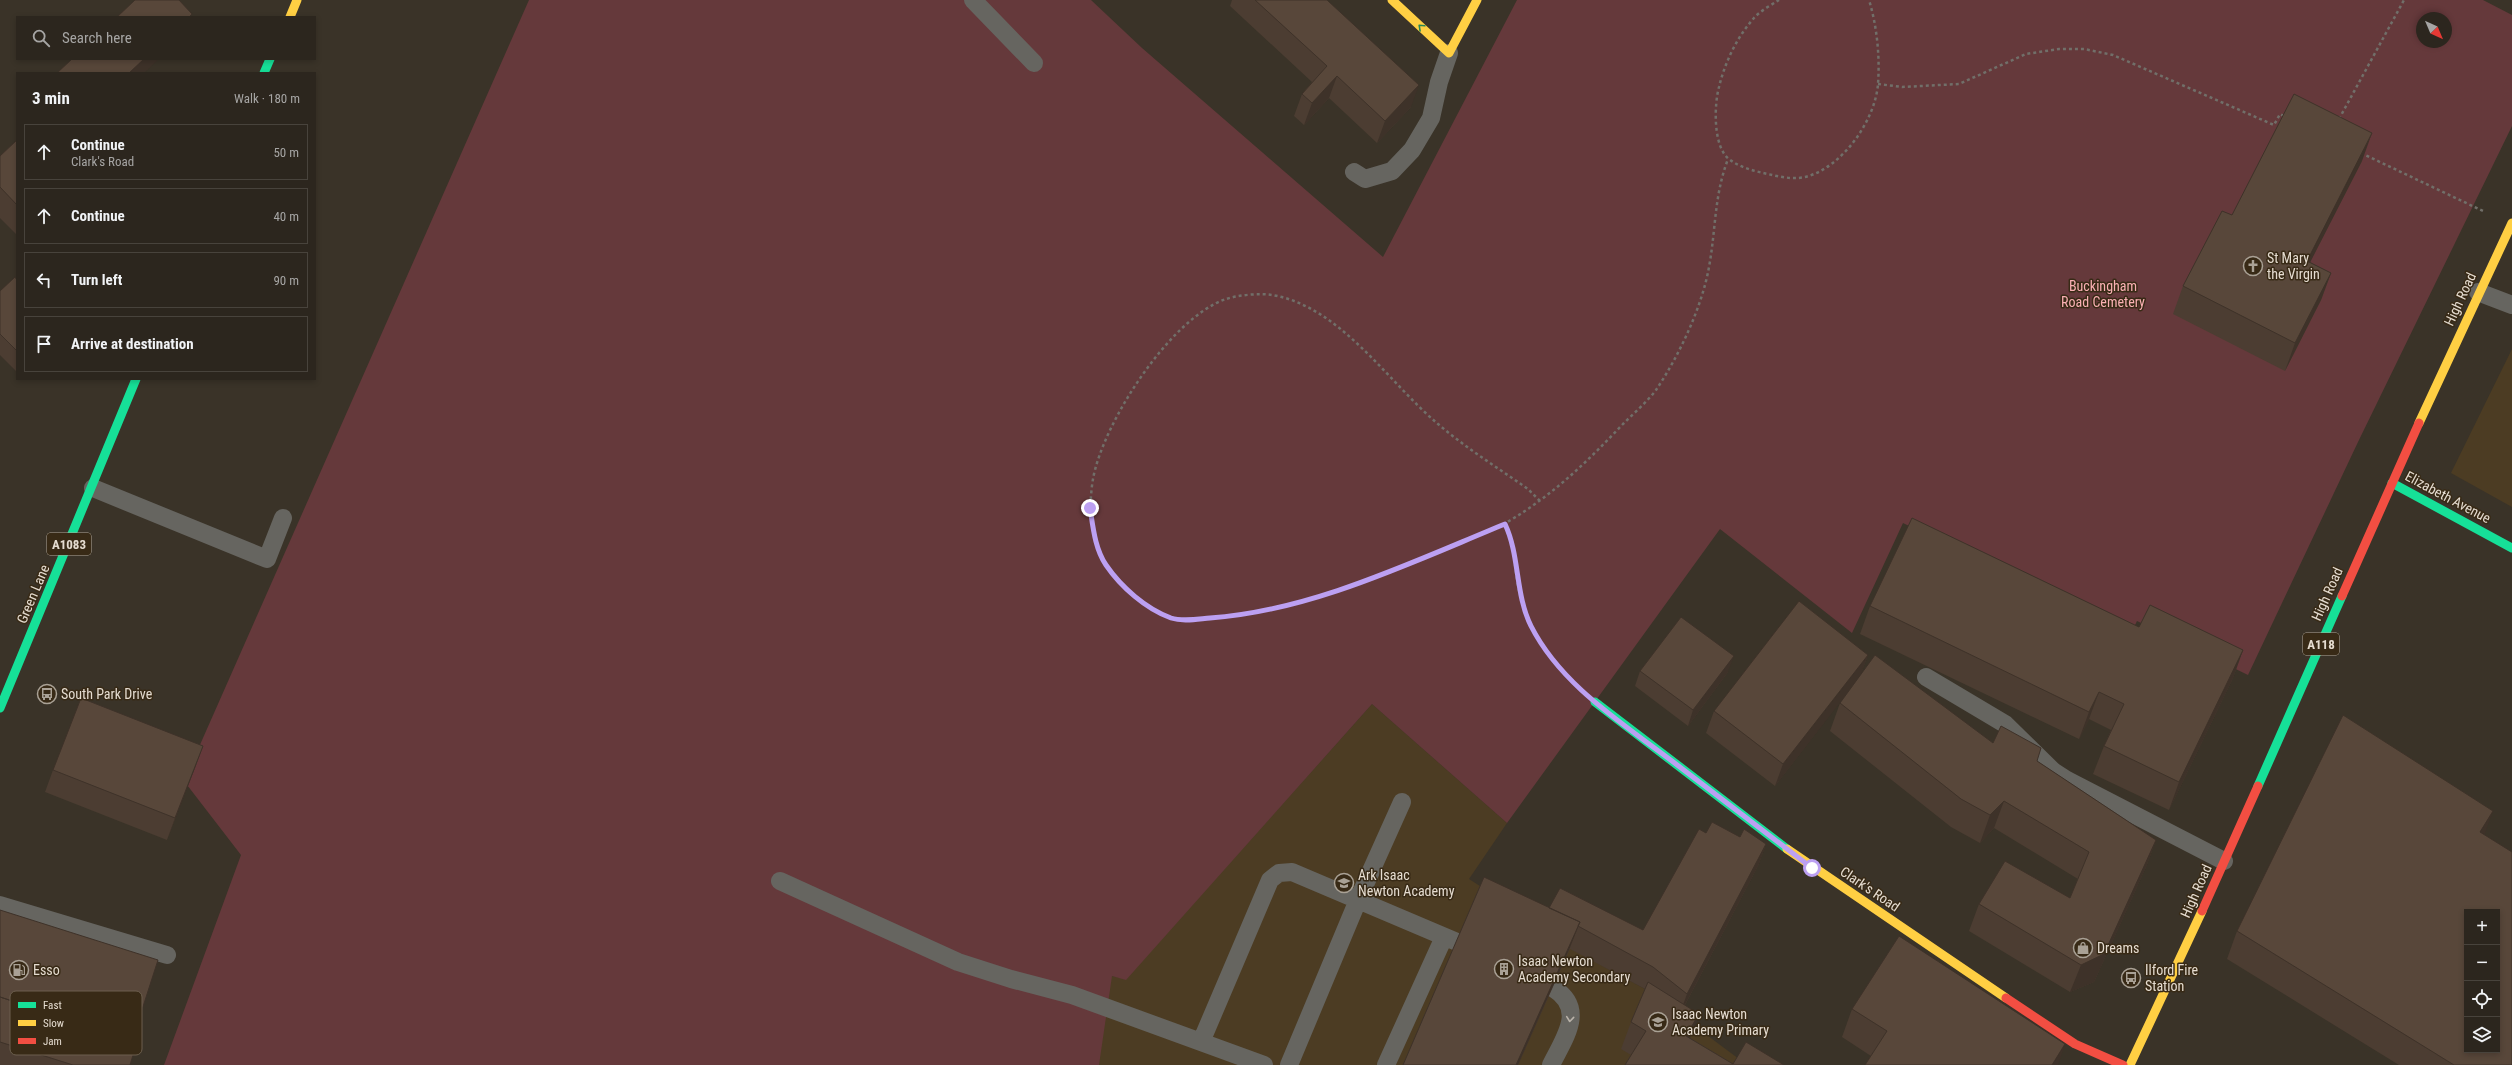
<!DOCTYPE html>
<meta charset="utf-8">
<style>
:root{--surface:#2c261e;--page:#38322b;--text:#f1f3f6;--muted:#a6a5a4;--line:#48433c}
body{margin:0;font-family:"Roboto Condensed",sans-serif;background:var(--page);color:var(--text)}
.controls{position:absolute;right:12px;bottom:12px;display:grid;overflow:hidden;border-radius:0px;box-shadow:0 2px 6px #0003}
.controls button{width:36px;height:36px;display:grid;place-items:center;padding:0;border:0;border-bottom:1px solid var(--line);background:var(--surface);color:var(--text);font:20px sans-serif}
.compass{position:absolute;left:2416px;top:12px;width:36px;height:36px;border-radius:50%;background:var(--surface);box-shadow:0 2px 6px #0003;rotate:136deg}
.stop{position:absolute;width:12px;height:12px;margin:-9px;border:3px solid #bca0f2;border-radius:50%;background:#fff}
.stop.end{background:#bca0f2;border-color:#fff;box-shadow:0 1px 4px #0008}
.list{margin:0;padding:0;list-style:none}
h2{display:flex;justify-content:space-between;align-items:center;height:52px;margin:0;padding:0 16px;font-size:17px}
h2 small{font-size:13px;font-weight:400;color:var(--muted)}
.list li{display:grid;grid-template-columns:26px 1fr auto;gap:12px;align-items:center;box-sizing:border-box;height:56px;margin:0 8px 8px;padding:0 8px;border:1px solid var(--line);border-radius:0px}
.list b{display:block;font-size:15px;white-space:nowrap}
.list p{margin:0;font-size:13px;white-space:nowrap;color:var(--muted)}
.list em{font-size:13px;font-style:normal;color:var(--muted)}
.icon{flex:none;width:22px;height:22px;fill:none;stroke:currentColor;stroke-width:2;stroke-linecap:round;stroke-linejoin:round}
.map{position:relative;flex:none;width:2512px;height:1065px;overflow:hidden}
.search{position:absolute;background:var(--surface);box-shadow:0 2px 6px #0003;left:16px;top:16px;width:300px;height:44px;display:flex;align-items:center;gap:10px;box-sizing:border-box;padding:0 14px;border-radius:0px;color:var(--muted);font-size:15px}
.panel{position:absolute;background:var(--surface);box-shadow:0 2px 6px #0003;left:16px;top:72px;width:300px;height:308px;border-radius:0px}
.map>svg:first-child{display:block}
.built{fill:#4c3c23}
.green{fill:#65393b;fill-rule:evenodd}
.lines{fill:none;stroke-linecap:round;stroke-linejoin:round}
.path{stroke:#716f69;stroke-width:2.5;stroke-dasharray:3 3;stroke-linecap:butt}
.lane{stroke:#666560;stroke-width:18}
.fast{stroke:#16e098;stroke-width:9}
.slow{stroke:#ffcf43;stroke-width:9}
.jam{stroke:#f24e42;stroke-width:9}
.wall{fill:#4c3d32}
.shaded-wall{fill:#3e3229}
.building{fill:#58473a;stroke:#3e3229;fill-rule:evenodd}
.oneway{stroke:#278557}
.oneway2{stroke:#b9b2a9}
.route{stroke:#bca0f2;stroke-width:5}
.labels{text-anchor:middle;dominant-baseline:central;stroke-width:3;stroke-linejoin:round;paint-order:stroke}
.shield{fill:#382a16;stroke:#b1a798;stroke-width:1}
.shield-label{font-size:13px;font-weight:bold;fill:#e5dcd0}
.poi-label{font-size:14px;fill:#e5dcd0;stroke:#382a16;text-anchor:start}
.park-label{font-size:14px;fill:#fab0b3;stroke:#382a16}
.street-label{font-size:14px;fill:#e5dcd0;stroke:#382a16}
.key{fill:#382a16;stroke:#6c5f4e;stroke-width:1}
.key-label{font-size:11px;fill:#e5dcd0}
</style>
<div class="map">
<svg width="2512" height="1065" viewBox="0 0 2512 1065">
<rect width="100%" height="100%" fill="#3a3328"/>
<path class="built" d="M2512,349v158l-61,-34z
M1372,704l135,119 -38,56 72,46 -1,7 105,57 102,76h-1553l918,-89 14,3z"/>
<path class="green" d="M529,0h562l51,48 241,209 134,-257h966l29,15v111l-154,316 -110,233 -111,-54 -7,14 -227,-112 -51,110 -132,-104 -213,294 -135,-119 -246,276 -14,-4 -13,89h-935l77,-210 -57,-74zM2422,18h24v24h-24z"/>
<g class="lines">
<path class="path" d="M1779,0c-8,5 -19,11 -25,18 -17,19 -29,44 -35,69 -5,18 -6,60 10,72 10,8 22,11 34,14 14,3 28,7 42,4 37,-9 70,-56 73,-93 2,-27 -1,-58 -9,-84
M1878,84l24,3 57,-3 67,-30 33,-5h25l29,6 161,70 6,-11 4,2
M2339,119l65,-119
M2361,153l122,58
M1540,501l-12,-12c-30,-21 -62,-41 -90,-65 -50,-42 -98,-118 -166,-129 -12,-2 -34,0 -46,4 -56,19 -123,124 -133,180 -5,29 -3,66 17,90 16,20 36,41 61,49 12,3 27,1 39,0 84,-6 165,-41 241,-72 19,-8 41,-14 58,-25 44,-26 79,-60 114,-97 11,-11 24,-22 33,-34 23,-34 46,-83 53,-123 7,-38 5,-71 19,-108
M1505,524c9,18 9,37 12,57 7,40 28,72 56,100"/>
<path class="lane" d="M973,0l61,63
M1354,172l11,7 27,-8 20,-21 19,-32 8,-36 10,-29
M2478,292l34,13
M93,488l174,71 16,-41
M1926,677l79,47 48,47 14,9 157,81
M780,881l178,81 53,17 61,16 192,70
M0,905l167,50
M1201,1042l69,-162 9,-7 13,-1 165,70
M1289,1065l69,-165 44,-98
M1386,1065l58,-128
M1551,1065c13,-27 36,-56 2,-77"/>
<path class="fast" d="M264,73l6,-14
M2392,483l120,65
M1595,702l192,147
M0,708l136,-329
M2258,786l84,-190"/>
<path class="slow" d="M1392,0l57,53 28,-53
M290,17l7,-17
M2419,423l93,-200
M1787,849l219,149
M2130,1065l72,-154"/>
<path class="jam" d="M2342,596l77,-173
M2202,911l56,-125
M2006,998l69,46 48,21"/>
</g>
<path class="wall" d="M1232,0h95l84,107 -34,36 -48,-45 -25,27 -10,-9 8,-22 10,-12 -82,-76z
M17,140v95l-17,-17v-62z
M2362,161l-52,101 21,11 -10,27 -36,71 -112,-57 10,-28 49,-71z
M17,280v92l-17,-17v-64z
M1870,606l269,21 104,23 -10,28 -64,132 -76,-36 11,-28 7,-16 -22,-11 -10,20 -219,-105z
M1868,655l-8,21 133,67 44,18 119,79 -10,27 -52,115 -24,10 -101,-61 10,-27 91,-6 8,-19 -84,-51 -14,15 -29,-16 -121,-96 10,-28 16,-22 -81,105 -69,-53 8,-22z
M1640,671l88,1 -40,54 -53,-40z
M203,746l-36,94 -122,-48 8,-22z
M1706,833l34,4 26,7 -8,22 -73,139 5,33 43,26 51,1h-159l6,-10 -10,-6 10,-27 14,-33 -75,-40 -52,116h-115l146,-157 94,22z
M2484,835l28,230h-113l-172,-106 10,-28z
M0,910l140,106 -2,8 -43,-14 -6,16 41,39h-130z
M1852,1009l206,56 -187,-9 -29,-19z"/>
<path class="shaded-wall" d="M144,59h15l-15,14h-15z
M1337,76l-8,22 -25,27 8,-22z
M1419,85l-8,22 -34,36 8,-22z
M2372,133l-10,28 -65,127 10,-27z
M2331,273l-10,27 -36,71 10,-28z
M2243,650l-10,28 -64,132 10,-28z
M1868,655l-8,22 -85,109 8,-22z
M1734,656l-6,16 -40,54 5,-16z
M2099,692l-10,27 -10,20 10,-27z
M203,746l-8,22 -28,72 8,-22z
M2004,801l-10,27 -14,15 10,-28z
M2493,811l-10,28 -3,-7z
M2156,840l-10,27 -52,115 -24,10 11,-27z
M1766,844l-8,22 -79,150 8,-22z
M1580,922l-11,28 -51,115h-2z
M1699,1014l-10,27 -3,-5z
M2065,1044l-7,21h-6z"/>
<path class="building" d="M135,0h44l13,14 -3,3h-72z
M1255,0h72l92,85 -34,36 -48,-45 -25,27 -10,-9 25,-28z
M72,59h72l-15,14h-72z
M2294,94l78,39 -65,128 24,12 -36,70 -112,-57 39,-75 10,4z
M17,140v65l-17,-18v-31z
M15,277l2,3v71l-17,-17v-43z
M1912,518l227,109 11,-22 93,45 -64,132 -75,-36 20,-42 -25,-12 -10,20 -219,-106z
M1799,601l69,54 -85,109 -69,-53z
M1681,617l53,39 -41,54 -53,-39z
M1875,655l118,88 8,-17 40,22 -4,13 119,79 -52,114 -23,11 -102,-61 26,-43 65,37 19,-46 -85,-51 -14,14 -29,-16 -121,-96z
M81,698l122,48 -28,72 -122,-48z
M2343,715l150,96 -13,21 32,20v213h-58l-217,-134zM2467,912h30v138h-30z
M1712,822l28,15 4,-8 22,15 -79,150 -34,-27 -75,-41 2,-4 -31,-14 11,-20 83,42 56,-101 7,4z
M1484,877l96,45 -64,143h-113z
M0,910l158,50 -18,56 -43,-14 -8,24 -89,-29z
M1899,936l166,108 -13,21h-187l22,-34 -35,-22z
M1648,982l51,32 -13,22 47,28 13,-22 38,23h-159l21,-34 -15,-9z
M0,997l137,45 -7,23h-57l-73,-23z"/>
<defs><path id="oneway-chevron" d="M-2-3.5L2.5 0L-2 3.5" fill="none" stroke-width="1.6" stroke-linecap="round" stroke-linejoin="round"/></defs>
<use class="oneway" href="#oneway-chevron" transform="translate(1421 27) rotate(-137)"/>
<use class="oneway2" href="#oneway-chevron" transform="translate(1570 1019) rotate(96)"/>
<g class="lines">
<path class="route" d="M1090,508c3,19 5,41 16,57 15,22 40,44 65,53 12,4 27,1 39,0 101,-7 202,-56 295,-94 15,32 10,70 26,102 30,59 90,96 141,135 47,36 93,71 140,107"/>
</g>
<defs>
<g id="church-ring" transform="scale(1)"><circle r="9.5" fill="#382a16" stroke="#a9a195" stroke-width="1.5"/><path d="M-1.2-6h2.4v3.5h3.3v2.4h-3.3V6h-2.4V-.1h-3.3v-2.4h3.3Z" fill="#a9a195"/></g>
<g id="bus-ring" transform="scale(1)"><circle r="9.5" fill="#382a16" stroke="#a9a195" stroke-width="1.5"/><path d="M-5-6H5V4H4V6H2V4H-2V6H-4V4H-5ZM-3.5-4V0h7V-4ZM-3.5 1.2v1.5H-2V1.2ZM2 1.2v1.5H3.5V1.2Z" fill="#a9a195"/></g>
<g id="school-ring" transform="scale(1)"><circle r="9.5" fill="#382a16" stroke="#a9a195" stroke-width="1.5"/><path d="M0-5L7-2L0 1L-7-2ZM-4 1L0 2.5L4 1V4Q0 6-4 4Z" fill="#a9a195"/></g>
<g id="shop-ring" transform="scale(1)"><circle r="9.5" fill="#382a16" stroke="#a9a195" stroke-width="1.5"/><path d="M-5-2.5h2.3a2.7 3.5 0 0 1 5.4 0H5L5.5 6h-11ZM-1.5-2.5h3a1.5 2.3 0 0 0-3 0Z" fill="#a9a195"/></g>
<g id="building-ring" transform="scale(1)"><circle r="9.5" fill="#382a16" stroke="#a9a195" stroke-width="1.5"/><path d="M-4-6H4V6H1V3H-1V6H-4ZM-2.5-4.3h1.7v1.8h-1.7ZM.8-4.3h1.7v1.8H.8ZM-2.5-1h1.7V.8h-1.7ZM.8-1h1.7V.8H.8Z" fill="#a9a195"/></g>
<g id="fuel-ring" transform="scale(1)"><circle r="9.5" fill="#382a16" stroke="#a9a195" stroke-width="1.5"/><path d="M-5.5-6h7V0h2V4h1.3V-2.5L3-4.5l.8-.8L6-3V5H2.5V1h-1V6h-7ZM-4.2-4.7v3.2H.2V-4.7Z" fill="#a9a195"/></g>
</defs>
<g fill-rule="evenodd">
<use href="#church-ring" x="2253" y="266"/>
<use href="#bus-ring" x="47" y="694"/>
<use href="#school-ring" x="1344" y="883"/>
<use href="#shop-ring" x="2083" y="948"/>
<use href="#building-ring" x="1504" y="969"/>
<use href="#fuel-ring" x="19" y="970"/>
<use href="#bus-ring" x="2131" y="978"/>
<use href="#school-ring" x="1658" y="1022"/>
</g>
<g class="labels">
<g class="shield">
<rect x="47" y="533" width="44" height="22" rx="3"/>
<rect x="2303" y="633" width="36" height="22" rx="3"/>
</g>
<g class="shield-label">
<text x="69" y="544">A1083</text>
<text x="2321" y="644">A118</text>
</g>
<g class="poi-label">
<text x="2267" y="258">St Mary<tspan x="2267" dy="16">the Virgin</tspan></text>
<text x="61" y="694">South Park Drive</text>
<text x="1358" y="875">Ark Isaac<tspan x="1358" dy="16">Newton Academy</tspan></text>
<text x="2097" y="948">Dreams</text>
<text x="1518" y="961">Isaac Newton<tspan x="1518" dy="16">Academy Secondary</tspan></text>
<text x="33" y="970">Esso</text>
<text x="2145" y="970">Ilford Fire<tspan x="2145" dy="16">Station</tspan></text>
<text x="1672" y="1014">Isaac Newton<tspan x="1672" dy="16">Academy Primary</tspan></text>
</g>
<g class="park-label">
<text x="2103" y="286">Buckingham<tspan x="2103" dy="16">Road Cemetery</tspan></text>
</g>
<g class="street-label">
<text transform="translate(2460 299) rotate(-65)">High Road</text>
<text transform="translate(2448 497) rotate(28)">Elizabeth Avenue</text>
<text transform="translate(33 594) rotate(-67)">Green Lane</text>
<text transform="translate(2327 594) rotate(-66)">High Road</text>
<text transform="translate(1870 889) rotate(34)">Clark's Road</text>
<text transform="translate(2196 891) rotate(-66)">High Road</text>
</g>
</g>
<rect x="10" y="991" width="132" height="64" rx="6" class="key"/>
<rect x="18" y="1002" width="18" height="6" fill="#16e098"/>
<rect x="18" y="1020" width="18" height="6" fill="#ffcf43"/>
<rect x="18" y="1038" width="18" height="6" fill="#f24e42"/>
<g class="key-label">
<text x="43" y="1009">Fast</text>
<text x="43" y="1027">Slow</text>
<text x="43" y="1045">Jam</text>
</g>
</svg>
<div class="controls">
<button>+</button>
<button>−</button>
<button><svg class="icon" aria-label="locate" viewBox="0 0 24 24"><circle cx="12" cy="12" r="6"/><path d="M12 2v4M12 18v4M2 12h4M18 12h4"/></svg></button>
<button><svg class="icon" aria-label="layers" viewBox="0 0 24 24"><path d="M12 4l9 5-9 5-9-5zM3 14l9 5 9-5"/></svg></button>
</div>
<svg class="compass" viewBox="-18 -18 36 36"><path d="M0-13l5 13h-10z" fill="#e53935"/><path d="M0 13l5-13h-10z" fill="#a6a5a4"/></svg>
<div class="stop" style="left:1812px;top:868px"></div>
<div class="stop end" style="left:1090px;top:508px"></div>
<div class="search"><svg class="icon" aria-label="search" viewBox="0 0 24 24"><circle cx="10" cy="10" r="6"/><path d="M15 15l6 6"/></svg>Search here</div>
<section class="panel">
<h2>3 min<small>Walk · 180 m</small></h2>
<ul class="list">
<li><svg class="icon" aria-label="ahead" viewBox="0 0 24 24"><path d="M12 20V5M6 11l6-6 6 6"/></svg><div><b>Continue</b><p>Clark's Road</p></div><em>50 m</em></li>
<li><svg class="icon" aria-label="ahead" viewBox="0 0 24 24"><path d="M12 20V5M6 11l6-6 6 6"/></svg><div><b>Continue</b></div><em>40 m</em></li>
<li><svg class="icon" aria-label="left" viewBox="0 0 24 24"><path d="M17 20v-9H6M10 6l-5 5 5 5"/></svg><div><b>Turn left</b></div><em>90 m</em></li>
<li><svg class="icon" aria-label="arrive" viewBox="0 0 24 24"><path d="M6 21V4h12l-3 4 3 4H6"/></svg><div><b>Arrive at destination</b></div></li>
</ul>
</section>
</div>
